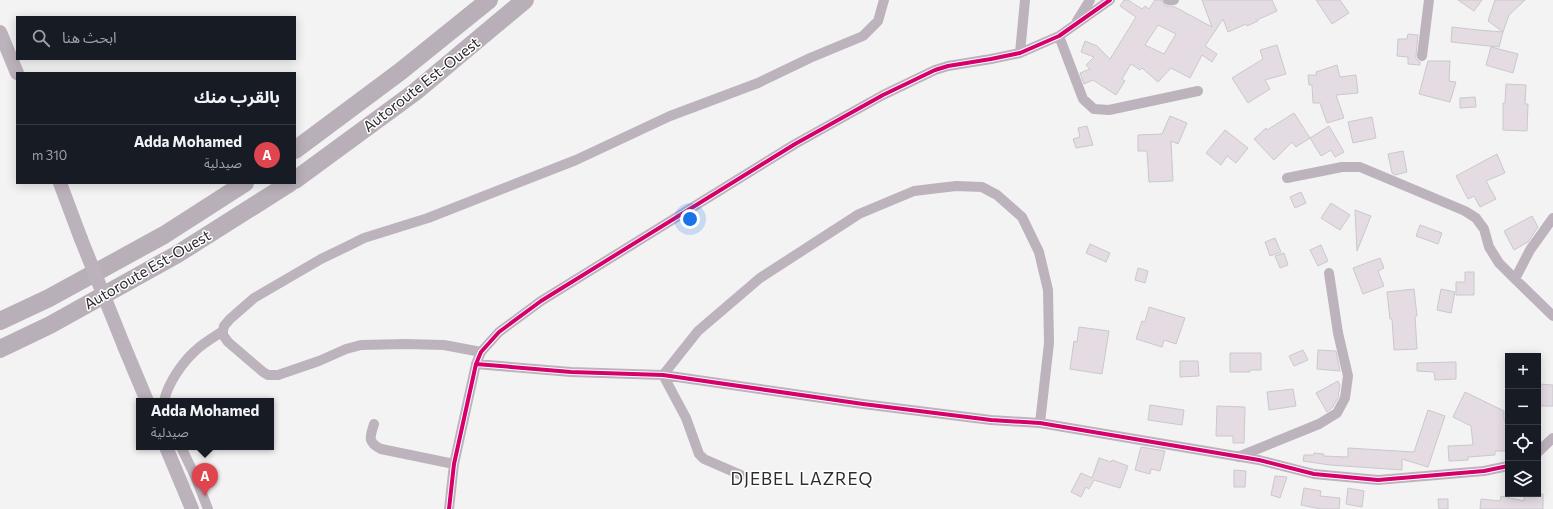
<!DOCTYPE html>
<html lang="ar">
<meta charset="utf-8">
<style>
:root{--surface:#171b24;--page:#20242c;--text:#f1f3f6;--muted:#9ea1a6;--line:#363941;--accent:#706e6f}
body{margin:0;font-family:Commissioner,"Noto Sans Arabic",sans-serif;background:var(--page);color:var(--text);direction:rtl}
.controls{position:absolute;right:12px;bottom:12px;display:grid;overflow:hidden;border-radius:0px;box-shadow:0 2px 10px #0003}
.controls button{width:36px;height:36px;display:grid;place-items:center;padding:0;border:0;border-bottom:1px solid var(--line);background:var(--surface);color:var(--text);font:20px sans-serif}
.you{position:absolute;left:690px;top:219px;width:14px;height:14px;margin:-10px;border:3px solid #fff;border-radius:50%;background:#1a73e8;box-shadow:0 0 0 6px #1a73e833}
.badge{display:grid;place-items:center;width:26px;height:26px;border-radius:50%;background:var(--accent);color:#fff;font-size:13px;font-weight:700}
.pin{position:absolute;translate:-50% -33px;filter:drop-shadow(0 1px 2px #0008)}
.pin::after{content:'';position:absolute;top:21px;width:14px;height:12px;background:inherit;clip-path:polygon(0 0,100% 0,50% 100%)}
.popup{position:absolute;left:136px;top:398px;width:138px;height:52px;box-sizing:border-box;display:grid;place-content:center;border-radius:0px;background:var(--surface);filter:drop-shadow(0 1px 3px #0005);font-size:13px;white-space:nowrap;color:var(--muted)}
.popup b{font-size:15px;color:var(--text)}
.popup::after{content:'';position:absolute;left:50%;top:100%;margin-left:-8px;border:8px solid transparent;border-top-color:var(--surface)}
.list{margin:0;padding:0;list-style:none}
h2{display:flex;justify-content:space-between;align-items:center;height:52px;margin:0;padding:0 16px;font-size:17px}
h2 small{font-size:13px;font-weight:400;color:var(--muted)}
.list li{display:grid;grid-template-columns:26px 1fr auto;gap:12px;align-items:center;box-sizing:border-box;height:60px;padding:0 16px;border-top:1px solid var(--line)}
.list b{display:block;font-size:15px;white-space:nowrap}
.list p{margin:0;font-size:13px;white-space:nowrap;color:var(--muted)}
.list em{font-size:13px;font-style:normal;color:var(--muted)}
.icon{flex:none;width:22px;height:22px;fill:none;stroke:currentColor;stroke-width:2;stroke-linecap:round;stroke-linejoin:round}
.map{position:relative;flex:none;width:1553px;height:509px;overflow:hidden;direction:ltr}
.search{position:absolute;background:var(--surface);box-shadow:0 2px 10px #0003;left:16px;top:16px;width:280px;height:44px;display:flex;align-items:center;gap:10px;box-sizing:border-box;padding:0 14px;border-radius:0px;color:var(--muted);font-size:15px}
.panel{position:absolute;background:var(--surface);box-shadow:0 2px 10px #0003;left:16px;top:72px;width:280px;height:112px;border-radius:0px;direction:rtl}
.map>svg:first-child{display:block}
.building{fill:#e4dbe3;stroke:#cac9ca;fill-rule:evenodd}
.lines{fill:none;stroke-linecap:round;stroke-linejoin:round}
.minor{stroke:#bdb3bd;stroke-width:10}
.secondary{stroke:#bcb2bc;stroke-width:14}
.motorway{stroke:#b9afb8;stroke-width:18}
.secondary-bridge{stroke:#bcb2bc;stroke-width:14}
.cycleway-casing{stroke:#fff;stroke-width:6}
.cycleway{stroke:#d6006c;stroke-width:4}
.labels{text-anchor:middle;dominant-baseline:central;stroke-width:3;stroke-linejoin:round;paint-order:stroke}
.street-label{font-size:15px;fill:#292728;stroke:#fff}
.quarter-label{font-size:17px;letter-spacing:1px;fill:#2d2b2d;stroke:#fff}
</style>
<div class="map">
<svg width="1553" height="509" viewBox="0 0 1553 509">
<rect width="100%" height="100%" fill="#f4f3f4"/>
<path class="building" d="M1124,0h4l14,9 3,-3 4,3 6,-9h7l3,6h8l39,21 -10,-27h70l5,11 -20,9 1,1 -11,5 -1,-2 -18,8 -5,-13 -18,27 12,8 -5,8 -10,-7 -12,23 -19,-10 -13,14 -16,-14 -2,2 -9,-6 -9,15 3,2 -9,14 -23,-15 -9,4 -4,-11 10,-4 -4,-4 8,-8 -13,-5 4,-11 12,5 13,13 26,-42 -16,-11zM1158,25l18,9 -12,20 -19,-9z
M1316,0h24l9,13 -17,11z
M1458,0h24l-8,11z
M1495,0h30l-16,15 -6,17 -15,-11z
M1452,27l26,3 25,2 -4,15 -48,-5z
M1408,34l10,1 -2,21v3l4,3v3l-12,-1v-7l-11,-1 1,-17h9z
M1277,45l9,29 -21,6 5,9 -22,14 -16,-25 31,-19 -3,-9z
M1491,47l27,7 -5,19 -27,-8z
M1428,61h22l-1,20 7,1 -6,20 -31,-8z
M1337,65l3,12 16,-2 2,18 -22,2 8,23 -17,5 -7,-20h-7l-1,-18h-3l-1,-10h9l-1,-3z
M1506,84l20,1 -1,19h3l-1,27 -24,-1v-27h2z
M1475,97l1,10 -16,1v-10z
M1294,113l16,25 -14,9 -4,-5 -18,18 -20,-21 12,-11 1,2z
M1170,116l17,7 -9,21 -7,-3 2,40 -24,1 -2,-31h-9v-16l24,-1z
M1372,117l4,21 -23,5 -5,-21z
M1087,126l6,19 -17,3 -3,-9 7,-2 -2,-9z
M1329,126l15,26 -9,5 -4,-7 -10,6 -11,-18z
M1225,130l23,18 -12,15 -9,-7 -6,9 -15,-12z
M1403,151l4,21 -12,3 -3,-2 -4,-19z
M1497,154l8,19 -19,8 10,18 -16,8 -6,-11 -6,3 -12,-23z
M1301,192l5,11 -11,5 -5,-11z
M1331,203l19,12 -10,15 -19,-12z
M1355,210l16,6 -14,35z
M1532,216l6,11 -10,15 -14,8 -10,-19z
M1420,225l22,8 -4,11 -22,-8z
M1275,238l6,14 -11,4 -5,-14z
M1090,244l20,9 -4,9 -20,-9z
M1321,245l7,16 -10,5 -8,-16z
M1284,253l4,12 -8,3 -5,-12z
M1380,258l4,10 -6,3 6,15 -21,8 -10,-26z
M1138,268l10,3 -3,12 -10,-3z
M1465,272h9v23h-18v-13h9z
M1414,289l3,27h-2l2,33 -23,1 -2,-31h-2l-3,-27z
M1441,289l14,3 -4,21 -14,-3z
M1149,307l36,11 -9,26 -12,-4 -2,7 -26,-8 6,-18 3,1z
M1079,327l30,4 -7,43 -32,-5 4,-28 3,1z
M1303,350l5,10 -14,6 -5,-10z
M1318,350l18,1 4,20 -23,-2z
M1230,353h31v17h-11v2h-20z
M1180,361h18l1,15 -19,1z
M1456,362v17l-21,1 -1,-8 -17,-1v-8z
M1338,381l2,4 -1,7 -1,1 1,3 -7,12 -5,4 -11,-19z
M1539,384l14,1v21h-14z
M1293,389l3,17 -27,4 -2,-18z
M1465,392l39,19v9h4v31h-13v4l-27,2v3l-19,1 -1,-15 25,-1 -2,-19 -18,-9z
M1150,405l34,5 -2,15 -34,-5z
M1217,406l28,1 -1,36h-11v-7h-17z
M1428,410l17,6 -17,51 -26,-8v11l-72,-5 -27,-4 1,-6h10v-2l10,1 -1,2 25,1v-9l66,4z
M1141,447l24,4 -5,20 -9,-2 -1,5 -15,-4z
M1099,458l12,4 1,-2 16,6 -8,22 -26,-8 -5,9 -3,-2 -5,10 -10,-5 10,-19 11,5z
M1234,470l12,1 -1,16h-11z
M1275,476l12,1 -7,21 -9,-3z
M1304,488l17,3 -1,5 20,2 -1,11h-18l-20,-4z
M1348,488l16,3 -2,16 -16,-3z
M1524,494h19v15h-63l1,-10 19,2 1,-5 23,5z
M1438,499h10v10h-9z"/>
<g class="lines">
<path class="minor" d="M1168,0h6
M1077,21l13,-21
M1059,36l24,63 11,10 15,1 89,-19
M1020,53l5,-53
M1422,56l7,-56
M1287,178l55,-11h18l105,44 11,7 8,11 5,18 10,16 16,16
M1553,218l-23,32 -15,29 38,37
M223,331v4l5,7 35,30 5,3h10l41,-14 27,-12 15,-4 44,-1 39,1 37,7
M476,364l95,8 92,3 200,29 128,16 49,3 219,37 55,14 64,6 106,-9 24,-5
M164,401c4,-18 18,-38 31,-50 8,-8 19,-14 28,-20l1,-5 6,-7 24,-21 67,-39 27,-13 16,-8 64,-20 148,-58 94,-44 88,-33 52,-25 53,-22 15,-15 6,-21
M374,424c-4,13 -7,18 7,25l73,15
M181,447l14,29 13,33
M1538,452l15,-14
M1238,457l81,-33 18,-11 8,-15 3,-22 -10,-43 -9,-60
M741,475l-37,-16 -5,-5 -13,-36 -23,-43 35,-44 62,-53 99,-64 55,-23 42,-5 26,1 15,8 25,22 17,35 9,38 1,53 -9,80
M449,509l5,-45 22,-100 5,-12 18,-20 42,-31 254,-157 88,-49 52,-25 13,-4 43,-7 29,-6 39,-17 51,-36"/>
<path class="secondary" d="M0,32l17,41
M60,183l21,56
M124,346l23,55
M166,447l26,62"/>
<path class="motorway" d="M295,150l106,-79 88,-71
M295,180l120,-88 110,-92
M0,321l49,-23 115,-63 81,-52
M0,349l50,-24 126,-70 114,-72"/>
<path class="secondary-bridge" d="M81,239l43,107"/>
<g class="cycleway-casing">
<path id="cycleway" d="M476,364l95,8 92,3 200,29 128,16 49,3 219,37 55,14 64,6 106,-9 24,-5
M449,509l5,-45 22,-100 5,-12 18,-20 42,-31 254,-157 88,-49 52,-25 13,-4 43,-7 29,-6 39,-17 51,-36"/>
</g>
<use href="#cycleway" class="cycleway"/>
</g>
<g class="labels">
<g class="street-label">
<text transform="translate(421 84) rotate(-38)">Autoroute Est-Ouest</text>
<text transform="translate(147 269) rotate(-30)">Autoroute Est-Ouest</text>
</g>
<g class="quarter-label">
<text x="802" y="478">DJEBEL LAZREQ</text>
</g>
</g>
</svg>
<div class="controls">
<button>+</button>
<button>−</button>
<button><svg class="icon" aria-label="locate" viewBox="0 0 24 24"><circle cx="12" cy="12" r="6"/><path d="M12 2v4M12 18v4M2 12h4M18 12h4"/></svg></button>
<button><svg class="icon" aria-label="layers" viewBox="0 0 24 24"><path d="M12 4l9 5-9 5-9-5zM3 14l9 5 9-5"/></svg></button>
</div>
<div class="you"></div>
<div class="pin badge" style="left:205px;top:496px;background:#e0444e">A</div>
<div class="popup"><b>Adda Mohamed</b>صيدلية</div>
<div class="search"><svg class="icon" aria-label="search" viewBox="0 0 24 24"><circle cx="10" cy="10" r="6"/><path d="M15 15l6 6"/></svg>ابحث هنا</div>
<section class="panel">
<h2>بالقرب منك<small></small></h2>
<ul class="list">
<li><span class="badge" style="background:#e0444e">A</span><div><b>Adda Mohamed</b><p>صيدلية</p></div><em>310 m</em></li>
</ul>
</section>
</div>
